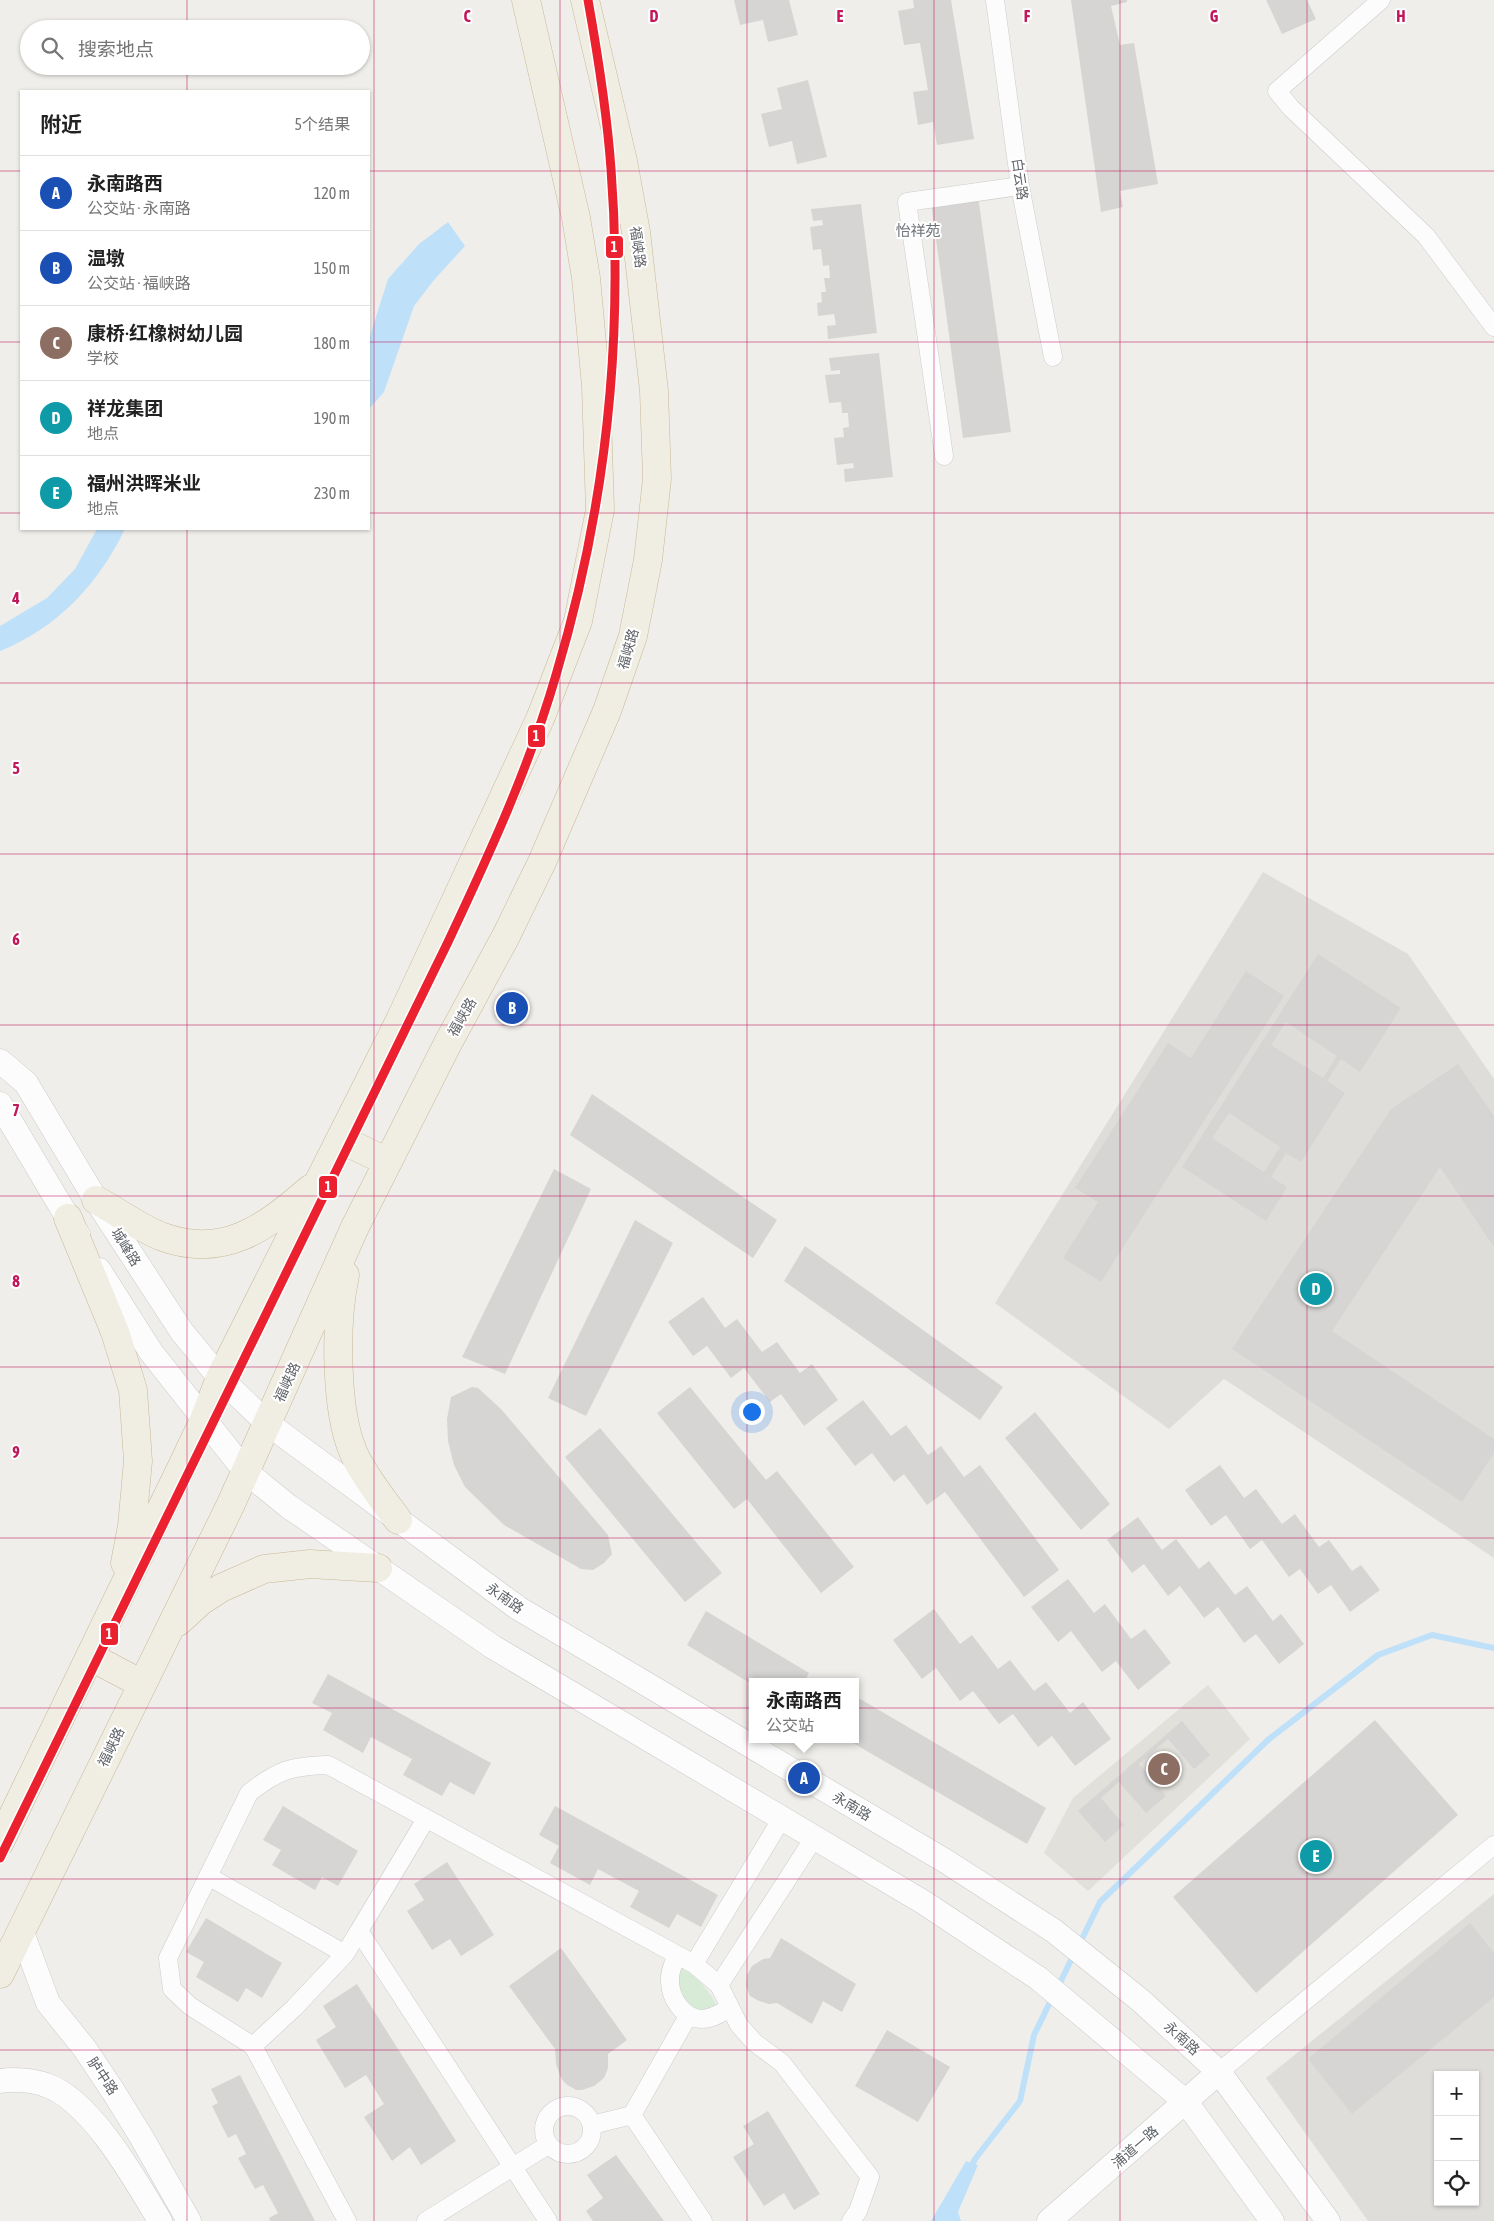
<!DOCTYPE html>
<html lang="zh">
<meta charset="utf-8">
<style>
:root{--surface:#fff;--page:#f6f6f6;--text:#222;--muted:#767676;--line:#e0e0e0;--accent:#b45309}
body{margin:0;font-family:"Asap Condensed","Noto Sans SC",sans-serif;background:var(--page);color:var(--text)}
.controls{position:absolute;right:15px;bottom:15px;display:grid;overflow:hidden;border-radius:0px;box-shadow:0 1px 4px #0004}
.controls button{width:45px;height:45px;display:grid;place-items:center;padding:0;border:0;border-bottom:1px solid var(--line);background:var(--surface);color:var(--text);font:25px sans-serif}
.you{position:absolute;left:751px;top:1411px;width:18px;height:18px;margin:-12px;border:4px solid #fff;border-radius:50%;background:#1a73e8;box-shadow:0 0 0 8px #1a73e833}
.badge{display:grid;place-items:center;width:32px;height:32px;border-radius:50%;background:var(--accent);color:#fff;font-size:16px;font-weight:700}
.pin{position:absolute;translate:-50% -50%;border:2px solid #fff;box-shadow:0 1px 5px #0006}
.popup{position:absolute;left:749px;top:1678px;width:110px;height:65px;box-sizing:border-box;display:grid;place-content:center;border-radius:0px;background:var(--surface);filter:drop-shadow(0 1px 4px #0005);font-size:16px;white-space:nowrap;color:var(--muted)}
.popup b{font-size:19px;color:var(--text)}
.popup::after{content:'';position:absolute;left:50%;top:100%;margin-left:-10px;border:10px solid transparent;border-top-color:var(--surface)}
.list{margin:0;padding:0;list-style:none}
h2{display:flex;justify-content:space-between;align-items:center;height:65px;margin:0;padding:0 20px;font-size:21px}
h2 small{font-size:16px;font-weight:400;color:var(--muted)}
.list li{display:grid;grid-template-columns:32px 1fr auto;gap:15px;align-items:center;box-sizing:border-box;height:75px;padding:0 20px;border-top:1px solid var(--line)}
.list b{display:block;font-size:19px;white-space:nowrap}
.list p{margin:0;font-size:16px;white-space:nowrap;color:var(--muted)}
.list em{font-size:16px;font-style:normal;color:var(--muted)}
.icon{flex:none;width:28px;height:28px;fill:none;stroke:currentColor;stroke-width:2;stroke-linecap:round;stroke-linejoin:round}
.map{position:relative;flex:none;width:1494px;height:2221px;overflow:hidden}
.search{position:absolute;background:var(--surface);box-shadow:0 1px 4px #0004;left:20px;top:20px;width:350px;height:55px;display:flex;align-items:center;gap:12px;box-sizing:border-box;padding:0 18px;border-radius:28px;color:var(--muted);font-size:19px}
.panel{position:absolute;background:var(--surface);box-shadow:0 1px 4px #0004;left:20px;top:90px;width:350px;height:440px;border-radius:0px}
.map>svg:first-child{display:block}
.industrial{fill:#dfddda;fill-rule:evenodd}
.education{fill:#e2e0da}
.green{fill:#d8ebd6}
.water{fill:#bfe0f9}
.lines{fill:none;stroke-linecap:round;stroke-linejoin:round}
.stream{stroke:#bfe0f9;stroke-width:6}
.building{fill:#d6d5d3;fill-rule:evenodd}
.street-casing{stroke:#cbcccc;stroke-width:19}
.secondary-casing{stroke:#cacacb;stroke-width:25}
.highway-casing{stroke:#c8b996;stroke-width:29}
.street{stroke:#fdfcfc;stroke-width:18}
.secondary{stroke:#fdfcfc;stroke-width:24}
.highway{stroke:#f0ede3;stroke-width:28}
.metro-1-casing{stroke:#fff;stroke-width:12}
.metro-1{stroke:#eb212f;stroke-width:9}
.grid{fill:none;stroke:#c2185b;stroke-width:1;stroke-opacity:0.55}
.labels{text-anchor:middle;dominant-baseline:central;stroke-width:4;stroke-linejoin:round;paint-order:stroke}
.street-label{font-size:14px;fill:#5f6368;stroke:#fff}
.neighbourhood-label{font-size:15px;fill:#70757a;stroke:#fff}
.grid-label{font-size:16px;text-anchor:middle;font-weight:bold;fill:#c2185b;stroke:#fff;stroke-width:4;stroke-linejoin:round;paint-order:stroke}
.line-badge{stroke:#fff;stroke-width:2}
.badge-label{font-size:14px;text-anchor:middle;font-weight:bold;fill:#fff}
</style>
<div class="map">
<svg width="1494" height="2221" viewBox="0 0 1494 2221">
<rect width="100%" height="100%" fill="#efeeea"/>
<path class="industrial" d="M1263,872l145,82 86,125v479l-270,-179 -55,50 -174,-126z
M1494,1894v327h-126l-102,-143zM1438,2075h37v127h-37z"/>
<path class="education" d="M1208,1685l42,54 -162,152 -44,-38 29,-55z"/>
<path class="green" d="M681,1968c18,9 28,23 37,40l-22,5 -18,-19v-17z"/>
<path class="water" d="M448,222l17,24 -31,34 -20,26 -30,86 -15,17v-70l19,-60 31,-35z
M97,529h28c-26,54 -67,99 -125,122v-25l47,-28 28,-29z
M966,2161l12,4 -20,47 3,9h-30z"/>
<g class="lines">
<path class="stream" d="M1079,1945l21,-43 169,-163 109,-84 54,-20 62,13
M1058,1987l16,-33
M969,2171l6,-12 45,-58 14,-66 19,-39"/>
</g>
<path class="building" d="M734,0h55l9,35 -30,7 -5,-22 -23,5z
M913,0h38l23,139 -37,6 -4,-23 -15,3 -5,-33 15,-2 -8,-47 -16,2 -6,-34 16,-3z
M1071,0h56v2l-16,4 9,39 14,-2 24,141 -38,7 3,16 -22,5z
M1266,0h41l9,19 -34,15z
M808,80l19,77 -30,7 -5,-23 -23,6 -8,-33 21,-5 -5,-21z
M978,196l33,236 -48,6 -32,-236z
M861,204l16,129 -49,6 -1,-13 9,-1 -2,-11 -16,2 -1,-13 5,-1 -1,-10h5l-2,-14h6l-1,-13 -6,1 -2,-17 -8,1 -3,-23 13,-2 -1,-5 -9,1 -2,-12z
M879,353l14,124 -48,5 -1,-13 10,-1 -1,-5 -16,2 -3,-27 10,-1 -1,-9 6,-1 -1,-14h-6l-1,-11 -12,1 -4,-28 15,-1v-4l-9,1 -2,-13z
M1318,954l83,54 -41,64 -19,-13 -14,22 18,12 -44,69 -15,-9 -15,24 16,10 -21,34 -84,-54zM1286,1022l51,34 -14,22 -52,-33zM1229,1113l51,34 -16,25 -52,-34z
M1246,971l38,25 -183,286 -38,-24 35,-56 -23,-14 93,-145 23,15z
M1458,1064l36,52v131l-54,-80 -108,164 162,108v14l-32,49 -230,-153 159,-240z
M592,1094l185,126 -24,38 -183,-123z
M554,1169l37,20 -86,185 -43,-17z
M635,1220l38,23 -87,173 -38,-18z
M805,1246l198,141 -23,33 -196,-139z
M703,1297l22,31 12,-9 25,33 15,-10 23,31 12,-9 26,36 -34,26 -23,-32 -11,8 -26,-34 -13,10 -24,-32 -14,10 -25,-34z
M472,1387l6,1 23,21 107,126 4,19 -8,9 -11,7 -12,-1 -77,-44 -39,-38 -11,-22 -6,-24 -1,-22 4,-22z
M690,1387l76,93 11,-9 77,96 -33,26 -74,-94 -13,10 -77,-96z
M863,1400l28,36 15,-11 22,30 13,-9 23,31 16,-12 79,105 -35,27 -79,-105 -18,13 -23,-31 -10,8 -22,-29 -17,13 -29,-38z
M1035,1412l75,92 -29,26 -76,-92z
M600,1428l122,145 -37,29 -120,-145z
M1220,1465l24,33 12,-9 26,35 13,-10 24,33 10,-7 23,31 9,-6 19,25 -30,22 -19,-27 -13,9 -18,-25 -11,8 -27,-37 -12,9 -24,-34 -15,11 -26,-36z
M1138,1517l24,33 14,-11 23,30 10,-8 26,34 12,-9 26,35 8,-7 23,30 -25,20 -23,-30 -12,9 -26,-36 -14,11 -24,-32 -12,10 -24,-32 -12,9 -25,-33z
M1068,1579l26,34 11,-9 26,35 14,-10 26,34 -33,27 -22,-29 -14,11 -31,-41 -13,11 -27,-35z
M934,1609l26,35 12,-9 26,34 12,-9 24,31 12,-9 24,31 13,-11 28,37 -36,27 -23,-30 -14,11 -25,-33 -14,10 -26,-33 -13,10 -24,-33 -14,11 -29,-39z
M706,1611l103,62 -5,9h-51v3l-66,-40z
M328,1674l163,89 -17,32 -24,-13 -8,14 -39,-21 9,-16 -41,-22 -8,16 -40,-23 9,-17 -20,-10z
M855,1696l191,112 -19,36 -181,-105h9z
M1375,1720l83,95 -202,178 -83,-96z
M1182,1721l28,34 -16,14 -26,-30 -29,25 27,32 -20,17 -27,-31 -18,16 23,27 -19,17 -27,-31z
M283,1806l75,45 -20,35 -16,-9 -7,13 -43,-25 9,-15 -18,-10z
M555,1806l163,89 -17,32 -24,-13 -8,14 -39,-21 9,-16 -41,-22 -8,16 -40,-22 9,-17 -20,-11z
M447,1862l47,73 -33,21 -11,-17 -18,11 -25,-39 17,-11 -10,-16z
M206,1918l76,45 -20,35 -16,-10 -8,14 -42,-25 8,-15 -18,-10z
M1470,1923l24,30v44l-142,117 -44,-55z
M781,1938l75,46 -14,28 -19,-11 -11,23 -35,-21 -8,1 -10,-3 -9,-5 -4,-10 1,-11 5,-9 11,-7 7,-1z
M561,1948l66,92 -19,14v14l-4,10 -10,8 -12,4h-6l-10,-6 -5,-6 -5,-14 -1,-15 -46,-63z
M357,1984l99,157 -35,24 -11,-18 -18,14 -28,-44 20,-13 -18,-29 -21,13 -29,-48 20,-13 -13,-21z
M887,2030l63,37 -32,55 -63,-36z
M240,2075l75,146h-45l-1,-3 9,-5 -15,-28 -8,4 -17,-31 8,-4 -10,-20 -8,4 -16,-32 6,-3 -7,-14z
M768,2111l52,83 -26,16 -10,-17 -20,13 -31,-49 21,-13 -11,-18z
M616,2155l48,66h-71l-7,-10 17,-13 -16,-23z"/>
<g class="lines">
<g class="street-casing">
<path id="street" d="M995,0l25,186 33,171
M1381,0l-104,91 14,17 135,128 68,91
M944,456l-37,-254 113,-16
M208,1876l137,78 14,-23 189,290
M359,1931l67,-112
M677,1955c-3,8 -8,16 -7,26 0,17 13,37 31,38 11,0 20,-6 29,-11
M694,1964l88,-146
M719,1985l95,-147
M253,2046l41,-38 51,-54
M1219,2072l275,-227
M544 2130a24 24 0 1 1 48 0a24 24 0 1 1-48 0Z
M632,2115l71,106
M592,2125l40,-10 56,-99
M347,2221l-94,-175 -63,-40 -18,-17 -4,-31 81,-165c29,-23 42,-27 79,-28l366,199 25,21 20,40 15,17 28,21 88,114 -12,34 -7,10
M426,2221l122,-76"/>
</g>
<g class="secondary-casing">
<path id="secondary" d="M0,1061l26,22 70,117 86,132 38,46 47,45 251,185 429,254 107,69 86,69 79,72 109,149
M0,1104l78,131
M99,1270l52,82 94,119 43,35 205,141 430,255 115,76 148,124 86,119
M21,1930l27,73 37,46 28,42 29,47 47,83
M0,2081c13,-2 33,-1 46,4 45,15 90,96 114,136
M1049,2221l170,-149"/>
</g>
<g class="highway-casing">
<path id="highway" d="M340,1139l48,23
M96,1200c21,11 45,29 67,37 61,22 102,-9 147,-48
M68,1218l47,114 18,58 5,71 -6,65 -7,37
M345,1275c-10,47 -11,142 12,185 11,21 27,41 41,60
M178,1622l23,-21 20,-13 43,-19 46,-5 68,4
M91,1657l51,27
M0,1842l184,-380 20,-42 16,-42 180,-358 140,-301 38,-98 22,-111 -4,-124 -10,-108 -10,-60 -50,-218
M0,1974l230,-468 125,-279 93,-184 58,-107 36,-74 65,-151 26,-75 15,-76 9,-81 -3,-88 -18,-159 -13,-71 -38,-161"/>
</g>
<use href="#street" class="street"/>
<use href="#secondary" class="secondary"/>
<use href="#highway" class="highway"/>
<g class="metro-1-casing">
<path id="metro-1" d="M0,1858l448,-916c41,-87 81,-174 108,-267 49,-164 68,-335 55,-506 -4,-57 -13,-113 -23,-169"/>
</g>
<use href="#metro-1" class="metro-1"/>
</g>
<path class="grid" d="M187,0v29M374,0v2221M560,0v2221M747,0v2221M934,0v2221M1120,0v2221M1307,0v2221M187,66v25M0,171h21M369,171h1125M0,342h21M369,342h1125M0,513h21M369,513h1125M187,529v1692M0,683h1494M0,854h1494M0,1025h1494M0,1196h1494M0,1367h1494M0,1538h1494M0,1708h1494M0,1879h1494M0,2050h1494"/>
<g class="labels">
<g class="street-label">
<text transform="translate(1020 179) rotate(82)">白云路</text>
<text transform="translate(638 247) rotate(82)">福峡路</text>
<text transform="translate(628 649) rotate(-74)">福峡路</text>
<text transform="translate(462 1017) rotate(-60)">福峡路</text>
<text transform="translate(126 1247) rotate(58)">城峰路</text>
<text transform="translate(287 1382) rotate(-65)">福峡路</text>
<text transform="translate(505 1598) rotate(35)">永南路</text>
<text transform="translate(111 1747) rotate(-64)">福峡路</text>
<text transform="translate(852 1806) rotate(31)">永南路</text>
<text transform="translate(1182 2038) rotate(42)">永南路</text>
<text transform="translate(103 2076) rotate(56)">胪中路</text>
<text transform="translate(1135 2147) rotate(-41)">浦道一路</text>
</g>
<g class="neighbourhood-label">
<text x="918" y="230">怡祥苑</text>
</g>
</g>
<g class="grid-label">
<text x="467" y="22">C</text>
<text x="654" y="22">D</text>
<text x="840" y="22">E</text>
<text x="1027" y="22">F</text>
<text x="1214" y="22">G</text>
<text x="1401" y="22">H</text>
<text x="16" y="604">4</text>
<text x="16" y="774">5</text>
<text x="16" y="945">6</text>
<text x="16" y="1116">7</text>
<text x="16" y="1287">8</text>
<text x="16" y="1458">9</text>
</g>
<g class="line-badge">
<rect x="605" y="235" width="19" height="24" rx="5" fill="#eb212f"/>
<rect x="527" y="724" width="19" height="24" rx="5" fill="#eb212f"/>
<rect x="318" y="1175" width="20" height="24" rx="5" fill="#eb212f"/>
<rect x="100" y="1622" width="19" height="24" rx="5" fill="#eb212f"/>
</g>
<g class="badge-label">
<text x="614" y="252">1</text>
<text x="536" y="741">1</text>
<text x="328" y="1192">1</text>
<text x="109" y="1639">1</text>
</g>
</svg>
<div class="controls">
<button>+</button>
<button>−</button>
<button><svg class="icon" aria-label="locate" viewBox="0 0 24 24"><circle cx="12" cy="12" r="6"/><path d="M12 2v4M12 18v4M2 12h4M18 12h4"/></svg></button>
</div>
<div class="you"></div>
<div class="pin badge" style="left:804px;top:1778px;background:#1a4fb4">A</div>
<div class="popup"><b>永南路西</b>公交站</div>
<div class="pin badge" style="left:512px;top:1008px;background:#1a4fb4">B</div>
<div class="pin badge" style="left:1164px;top:1769px;background:#8d6e63">C</div>
<div class="pin badge" style="left:1316px;top:1289px;background:#0f9aa8">D</div>
<div class="pin badge" style="left:1316px;top:1856px;background:#0f9aa8">E</div>
<div class="search"><svg class="icon" aria-label="search" viewBox="0 0 24 24"><circle cx="10" cy="10" r="6"/><path d="M15 15l6 6"/></svg>搜索地点</div>
<section class="panel">
<h2>附近<small>5个结果</small></h2>
<ul class="list">
<li><span class="badge" style="background:#1a4fb4">A</span><div><b>永南路西</b><p>公交站 · 永南路</p></div><em>120 m</em></li>
<li><span class="badge" style="background:#1a4fb4">B</span><div><b>温墩</b><p>公交站 · 福峡路</p></div><em>150 m</em></li>
<li><span class="badge" style="background:#8d6e63">C</span><div><b>康桥·红橡树幼儿园</b><p>学校</p></div><em>180 m</em></li>
<li><span class="badge" style="background:#0f9aa8">D</span><div><b>祥龙集团</b><p>地点</p></div><em>190 m</em></li>
<li><span class="badge" style="background:#0f9aa8">E</span><div><b>福州洪晖米业</b><p>地点</p></div><em>230 m</em></li>
</ul>
</section>
</div>
